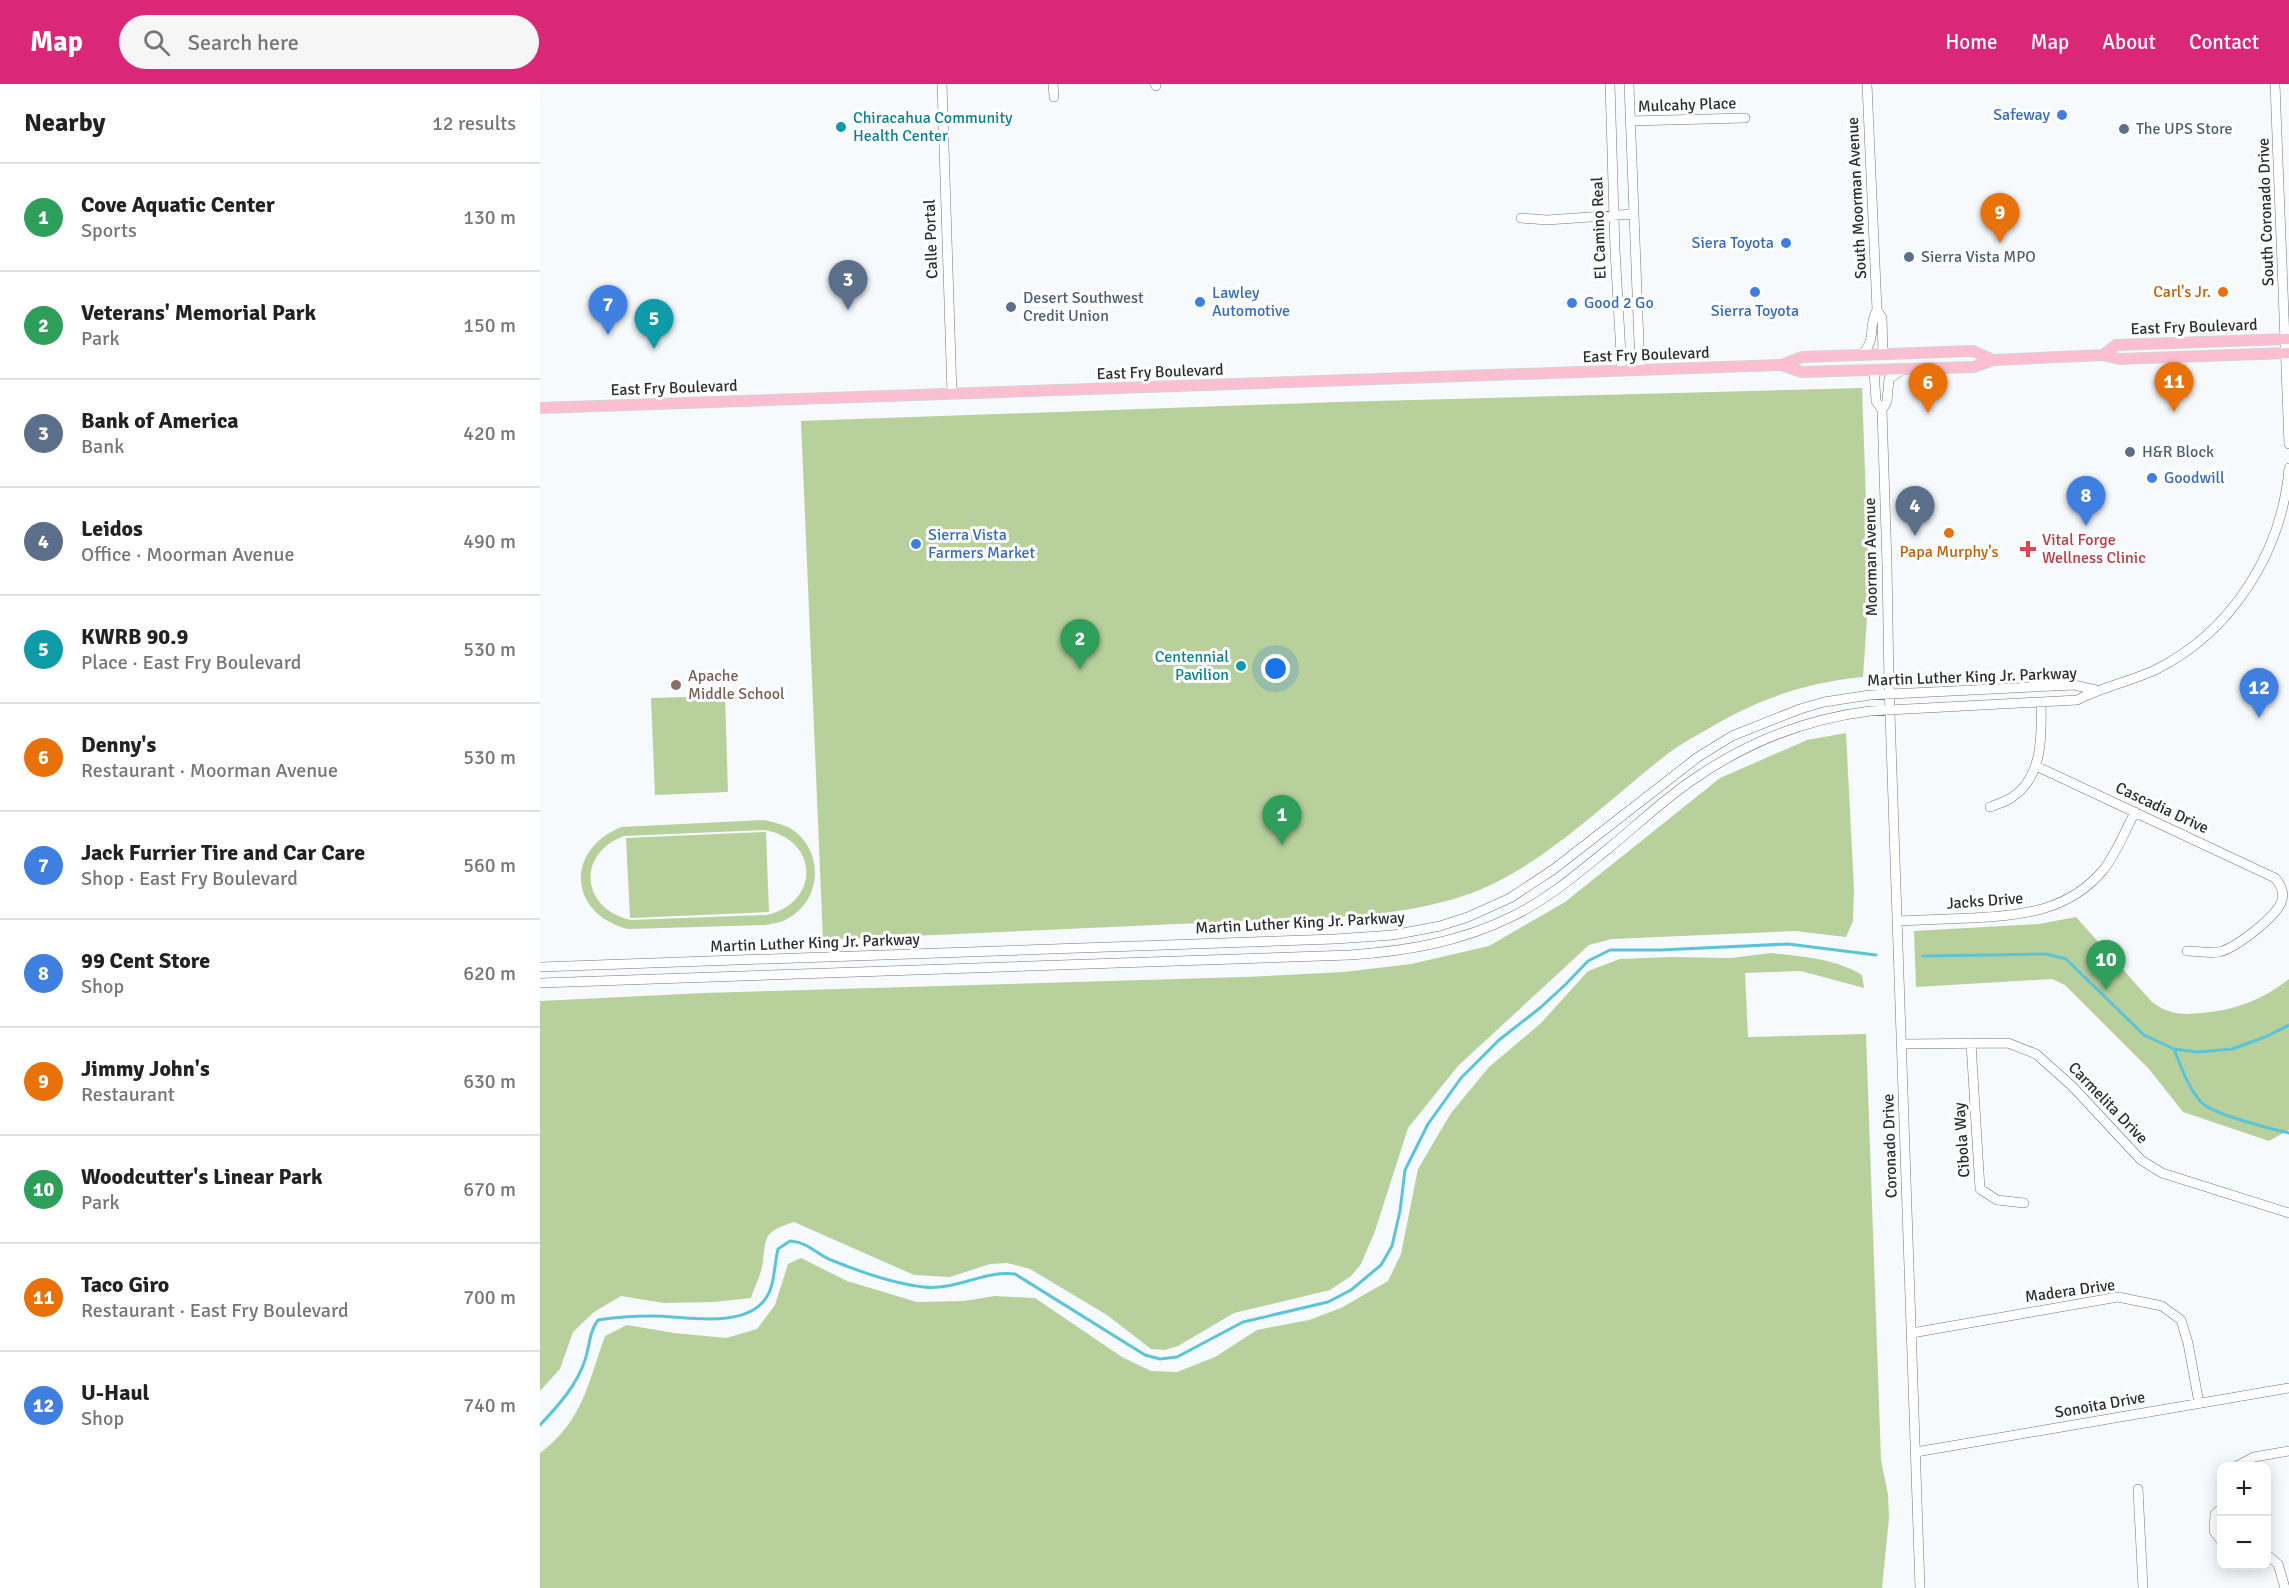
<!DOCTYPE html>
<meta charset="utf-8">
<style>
:root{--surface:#fff;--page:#f6f6f6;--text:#222;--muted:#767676;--line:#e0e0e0;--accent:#db2777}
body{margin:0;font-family:Signika,sans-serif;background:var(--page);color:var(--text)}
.controls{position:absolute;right:18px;bottom:18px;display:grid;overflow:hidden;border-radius:12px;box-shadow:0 3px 15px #0003}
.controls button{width:54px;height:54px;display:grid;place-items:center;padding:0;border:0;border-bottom:2px solid var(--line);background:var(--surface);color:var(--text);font:30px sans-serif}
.you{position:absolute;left:736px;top:585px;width:21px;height:21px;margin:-15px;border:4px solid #fff;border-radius:50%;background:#1a73e8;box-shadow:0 0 0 9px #1a73e833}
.badge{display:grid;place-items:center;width:39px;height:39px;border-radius:50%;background:var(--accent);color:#fff;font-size:20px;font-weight:700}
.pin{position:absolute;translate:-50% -50px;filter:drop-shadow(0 2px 3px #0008)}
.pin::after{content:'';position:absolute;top:32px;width:21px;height:18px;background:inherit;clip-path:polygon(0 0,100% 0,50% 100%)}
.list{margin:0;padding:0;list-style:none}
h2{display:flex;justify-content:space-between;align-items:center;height:78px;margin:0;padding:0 24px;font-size:26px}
h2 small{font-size:20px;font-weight:400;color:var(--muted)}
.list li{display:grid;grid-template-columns:39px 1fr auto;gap:18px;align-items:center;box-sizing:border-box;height:108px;padding:0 24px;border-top:2px solid var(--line)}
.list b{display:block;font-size:22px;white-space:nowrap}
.list p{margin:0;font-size:20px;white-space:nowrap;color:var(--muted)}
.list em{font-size:20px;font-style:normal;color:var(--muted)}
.icon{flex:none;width:33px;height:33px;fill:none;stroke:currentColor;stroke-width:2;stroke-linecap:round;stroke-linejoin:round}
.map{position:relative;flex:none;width:1749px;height:1504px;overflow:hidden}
header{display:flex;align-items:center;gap:36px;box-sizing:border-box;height:84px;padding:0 30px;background:var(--accent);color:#fff}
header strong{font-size:28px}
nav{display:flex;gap:33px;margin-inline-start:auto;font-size:21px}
.search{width:420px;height:54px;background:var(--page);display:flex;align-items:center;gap:15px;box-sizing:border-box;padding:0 21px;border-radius:33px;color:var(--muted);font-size:22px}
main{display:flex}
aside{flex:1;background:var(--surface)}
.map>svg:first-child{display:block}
.green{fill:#b7d09c;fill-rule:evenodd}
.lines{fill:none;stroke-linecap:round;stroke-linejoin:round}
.stream{stroke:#5bc4d9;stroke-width:3}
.minor-casing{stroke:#737678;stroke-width:10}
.major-casing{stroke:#d5d5d5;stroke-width:12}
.minor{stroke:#fff;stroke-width:9}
.major{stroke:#fcbfd1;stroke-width:10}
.shop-dot{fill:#3f7fe0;stroke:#fff;stroke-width:2}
.culture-dot{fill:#0f9aa8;stroke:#fff;stroke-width:2}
.service-dot{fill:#5c6f8a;stroke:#fff;stroke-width:2}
.food-dot{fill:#e8710a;stroke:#fff;stroke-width:2}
.health-dot{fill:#e0444e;stroke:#fff;stroke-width:2}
.education-dot{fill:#8d6e63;stroke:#fff;stroke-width:2}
.labels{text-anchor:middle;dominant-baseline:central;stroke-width:6;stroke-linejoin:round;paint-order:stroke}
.street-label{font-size:16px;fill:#2b2d2e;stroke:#fff}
.shop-label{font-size:16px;fill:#366cbe;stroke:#fff;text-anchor:start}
.culture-label{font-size:16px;fill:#0d838f;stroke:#fff;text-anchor:start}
.service-label{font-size:16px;fill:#4e5e75;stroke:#fff;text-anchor:start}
.food-label{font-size:16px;fill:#c56008;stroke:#fff;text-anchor:end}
.health-label{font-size:16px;fill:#be3a42;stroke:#fff;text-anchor:start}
.education-label{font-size:16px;fill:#785e54;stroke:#fff;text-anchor:start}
</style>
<header>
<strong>Map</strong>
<div class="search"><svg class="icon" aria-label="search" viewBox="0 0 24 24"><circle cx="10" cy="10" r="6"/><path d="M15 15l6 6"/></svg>Search here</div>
<nav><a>Home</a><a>Map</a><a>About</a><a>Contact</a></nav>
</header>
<main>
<aside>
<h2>Nearby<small>12 results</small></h2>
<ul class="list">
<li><span class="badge" style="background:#2e9e5b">1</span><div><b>Cove Aquatic Center</b><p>Sports</p></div><em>130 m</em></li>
<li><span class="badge" style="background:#2e9e5b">2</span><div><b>Veterans' Memorial Park</b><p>Park</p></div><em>150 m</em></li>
<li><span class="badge" style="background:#5c6f8a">3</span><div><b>Bank of America</b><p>Bank</p></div><em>420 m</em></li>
<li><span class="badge" style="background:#5c6f8a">4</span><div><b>Leidos</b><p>Office · Moorman Avenue</p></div><em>490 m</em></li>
<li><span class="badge" style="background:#0f9aa8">5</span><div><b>KWRB 90.9</b><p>Place · East Fry Boulevard</p></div><em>530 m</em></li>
<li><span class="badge" style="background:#e8710a">6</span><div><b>Denny's</b><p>Restaurant · Moorman Avenue</p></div><em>530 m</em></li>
<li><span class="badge" style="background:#3f7fe0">7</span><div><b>Jack Furrier Tire and Car Care</b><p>Shop · East Fry Boulevard</p></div><em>560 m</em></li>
<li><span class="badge" style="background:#3f7fe0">8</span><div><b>99 Cent Store</b><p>Shop</p></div><em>620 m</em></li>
<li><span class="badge" style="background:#e8710a">9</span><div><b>Jimmy John's</b><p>Restaurant</p></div><em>630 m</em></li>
<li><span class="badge" style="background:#2e9e5b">10</span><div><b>Woodcutter's Linear Park</b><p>Park</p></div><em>670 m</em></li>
<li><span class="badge" style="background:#e8710a">11</span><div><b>Taco Giro</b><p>Restaurant · East Fry Boulevard</p></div><em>700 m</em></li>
<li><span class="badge" style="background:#3f7fe0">12</span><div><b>U-Haul</b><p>Shop</p></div><em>740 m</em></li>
</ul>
</aside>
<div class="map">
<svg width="1749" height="1504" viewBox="0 0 1749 1504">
<rect width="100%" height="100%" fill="#f6fafd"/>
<path class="green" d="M1322,304l7,199 -6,90c-62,6 -110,24 -162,56 -11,6 -22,12 -31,19 -57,44 -110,98 -175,131 -43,21 -90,28 -137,33l-535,24 -22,-519 537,-19z
M185,612l3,96 -73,3 -4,-97z
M1306,649l8,157 -1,31 -7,16 -51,-6 -183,8 -23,6 -131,121 -50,62 -33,103 -14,33 -10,12 -21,14 -96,23 -56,33 -14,4 -13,-1 -44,-34 -77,-46 -23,-6 -17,1 -40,13 -36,-2 -120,-53c-33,11 -27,14 -32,45 -2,10 -8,21 -11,31l-38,4 -49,1 -43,-7 -27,16 -21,20 -13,37 -20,22v-390l164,-8 541,-16 99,-5 67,-8 78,-18 76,-44 155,-124 87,-38z
M224,736c12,3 25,5 34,14 27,25 21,70 -13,86 -5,3 -12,3 -18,5l-139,4c-59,-15 -64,-78 -7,-102zM224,746c55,9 57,72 3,85l-136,5c-50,-11 -55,-66 -7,-84z
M226,748l3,80 -139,6 -4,-80z
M1536,833l76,85c5,3 11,8 17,9 10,4 22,3 33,2 34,-3 60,-13 87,-34v151l-20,11 -86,-29 -34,-43 -84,-84 -13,-6 -136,8 -2,-56 125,-7z
M1231,869c31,4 63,5 91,22l2,13 -63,-17 -56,2 3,64 118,-3 15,426 7,35 1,23 -7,70h-1342v-135c43,-32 48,-70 65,-117l22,-11 47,8 52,5 31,-9 18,-24 13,-41 13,-6 46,23 70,21 47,-1 31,-5 40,2 87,59 29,14 26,1 38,-15 42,-27 52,-10 32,-12 47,-27 13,-27 17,-85 33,-56 38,-46 52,-44 47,-52 32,-12 51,-2 60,1z"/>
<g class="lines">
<path class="stream" d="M1383,872l123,-2 20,5 78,76 30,14 24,3 34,-3 33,-12 24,-12
M1634,965c7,18 14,38 27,53 11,12 70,27 88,31
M0,1341c18,-19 37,-40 45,-65 5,-15 4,-28 13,-40 18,-3 36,-4 55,-4 31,0 92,14 113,-18 9,-13 8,-33 12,-49l12,-8c18,1 25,12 41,19 27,11 64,24 93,27 31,4 60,-17 91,-13l130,81 15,4 17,-2 66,-35 85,-20 23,-12 30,-25 11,-19 8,-35 5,-41 23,-46 33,-46 38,-38 41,-32 26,-24 22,-23 22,-11h50l128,-6 88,11"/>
<g class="minor-casing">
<path id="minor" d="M402,0l10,310
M513,0l1,13
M615,0l1,2
M1070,0l5,166 7,121
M1089,0l11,286
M1327,0l10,226 5,8 1,36
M1735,0l14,360
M1090,37l115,-3
M981,134l26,2 86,-6
M1321,271c17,-16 6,-28 16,-45
M1334,286l2,31 6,9 5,154 2,120 31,904
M1342,326l5,-9 2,-22 13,-9
M1496,682l239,112c6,7 10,16 6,25 -8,16 -45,45 -62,49 -9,2 -22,-1 -32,-1
M1450,723c7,-3 15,-5 21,-9 32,-20 31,-63 30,-96
M1357,837c24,-1 49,-2 74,-3 50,-2 99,-7 133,-49 13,-17 21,-38 31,-57
M0,883l795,-28 58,-4 47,-9 28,-9 42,-19 44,-29 144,-112 34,-21 68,-27 24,-7 46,-7 204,-10 22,5
M0,899l810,-28c57,-4 111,-13 163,-39 35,-17 65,-43 96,-68 28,-23 55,-49 85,-69 53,-37 112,-60 176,-68l207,-11c25,-13 52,-18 78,-30 77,-38 127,-118 134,-202
M1431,959l9,146 17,11 27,3
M1362,960l106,-1 28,11 36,32 69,74 21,13 127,40
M1372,1249l206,-36 44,9 19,14 7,23 11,60
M1376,1368l373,-64
M1697,1382l17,-9 35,-6
M1598,1405l5,99
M1682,1424l-7,6 -1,17 8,11
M1726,1470l12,10 7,24"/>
</g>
<g class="major-casing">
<path id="major" d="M1563,271l13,-10 173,-6
M1241,281l21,-8 171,-6 20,9
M0,324l1241,-43 21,7 172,-5 19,-7 110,-5 16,4 170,-6"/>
</g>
<use href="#minor" class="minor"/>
<use href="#major" class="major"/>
</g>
<g class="shop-dot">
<circle cx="1522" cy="31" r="6"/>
<circle cx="1246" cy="159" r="6"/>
<circle cx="1215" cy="208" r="6"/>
<circle cx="660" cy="218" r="6"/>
<circle cx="1032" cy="219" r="6"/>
<circle cx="1612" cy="394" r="6"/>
<circle cx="376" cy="460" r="6"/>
</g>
<g class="culture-dot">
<circle cx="301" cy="43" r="6"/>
<circle cx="701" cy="582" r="6"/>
</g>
<g class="service-dot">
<circle cx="1584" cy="45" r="6"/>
<circle cx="1369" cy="173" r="6"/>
<circle cx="471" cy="223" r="6"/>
<circle cx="1590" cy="368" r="6"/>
</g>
<g class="food-dot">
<circle cx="1683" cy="208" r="6"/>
<circle cx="1409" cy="449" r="6"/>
</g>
<path class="health-dot" d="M1485 456h6v6h6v6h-6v6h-6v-6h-6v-6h6z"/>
<circle class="education-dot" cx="136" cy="601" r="6"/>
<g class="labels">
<g class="street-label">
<text transform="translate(1147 21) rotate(-2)">Mulcahy Place</text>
<text transform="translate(1317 114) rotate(-93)">South Moorman Avenue</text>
<text transform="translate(1726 128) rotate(-92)">South Coronado Drive</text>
<text transform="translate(1059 144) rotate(-92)">El Camino Real</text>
<text transform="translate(391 155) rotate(-92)">Calle Portal</text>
<text transform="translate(1654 243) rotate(-2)">East Fry Boulevard</text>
<text transform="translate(1106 271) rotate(-2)">East Fry Boulevard</text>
<text transform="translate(620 288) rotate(-2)">East Fry Boulevard</text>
<text transform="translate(134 304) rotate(-2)">East Fry Boulevard</text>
<text transform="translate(1331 473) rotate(-91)">Moorman Avenue</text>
<text transform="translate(1432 593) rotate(-2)">Martin Luther King Jr. Parkway</text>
<text transform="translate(1622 724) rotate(25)">Cascadia Drive</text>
<text transform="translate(1445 817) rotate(-4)">Jacks Drive</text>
<text transform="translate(760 839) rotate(-3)">Martin Luther King Jr. Parkway</text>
<text transform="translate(275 859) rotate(-2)">Martin Luther King Jr. Parkway</text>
<text transform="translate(1568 1019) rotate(46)">Carmelita Drive</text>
<text transform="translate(1422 1056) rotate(-94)">Cibola Way</text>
<text transform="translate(1350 1062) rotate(-92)">Coronado Drive</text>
<text transform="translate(1530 1207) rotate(-8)">Madera Drive</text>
<text transform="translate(1560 1321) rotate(-10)">Sonoita Drive</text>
</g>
<g class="shop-label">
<text x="1510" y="31" text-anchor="end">Safeway</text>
<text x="1234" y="159" text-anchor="end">Siera Toyota</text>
<text x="672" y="209">Lawley<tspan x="672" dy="18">Automotive</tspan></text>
<text x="1044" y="219">Good 2 Go</text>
<text x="1215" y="227" text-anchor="middle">Sierra Toyota</text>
<text x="1624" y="394">Goodwill</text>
<text x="388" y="451">Sierra Vista<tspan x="388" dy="18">Farmers Market</tspan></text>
</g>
<g class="culture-label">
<text x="313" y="34">Chiracahua Community<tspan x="313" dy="18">Health Center</tspan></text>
<text x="689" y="573" text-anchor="end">Centennial<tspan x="689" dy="18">Pavilion</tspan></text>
</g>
<g class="service-label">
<text x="1596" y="45">The UPS Store</text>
<text x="1381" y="173">Sierra Vista MPO</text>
<text x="483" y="214">Desert Southwest<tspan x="483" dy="18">Credit Union</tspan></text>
<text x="1602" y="368">H&amp;R Block</text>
</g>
<g class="food-label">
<text x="1671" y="208">Carl's Jr.</text>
<text x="1409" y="468" text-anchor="middle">Papa Murphy's</text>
</g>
<g class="health-label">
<text x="1502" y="456">Vital Forge<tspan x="1502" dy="18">Wellness Clinic</tspan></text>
</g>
<g class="education-label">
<text x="148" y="592">Apache<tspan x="148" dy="18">Middle School</tspan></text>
</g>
</g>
</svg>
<div class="controls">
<button>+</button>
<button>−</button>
</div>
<div class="you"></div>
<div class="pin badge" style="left:742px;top:761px;background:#2e9e5b">1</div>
<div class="pin badge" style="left:540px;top:585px;background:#2e9e5b">2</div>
<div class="pin badge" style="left:308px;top:226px;background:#5c6f8a">3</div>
<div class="pin badge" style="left:1375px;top:452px;background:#5c6f8a">4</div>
<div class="pin badge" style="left:114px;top:265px;background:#0f9aa8">5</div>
<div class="pin badge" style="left:1388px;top:329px;background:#e8710a">6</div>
<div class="pin badge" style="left:68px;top:251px;background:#3f7fe0">7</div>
<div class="pin badge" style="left:1546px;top:442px;background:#3f7fe0">8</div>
<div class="pin badge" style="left:1460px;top:159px;background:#e8710a">9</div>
<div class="pin badge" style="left:1566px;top:906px;background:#2e9e5b">10</div>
<div class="pin badge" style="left:1634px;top:328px;background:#e8710a">11</div>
<div class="pin badge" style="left:1719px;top:634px;background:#3f7fe0">12</div>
</div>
</main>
